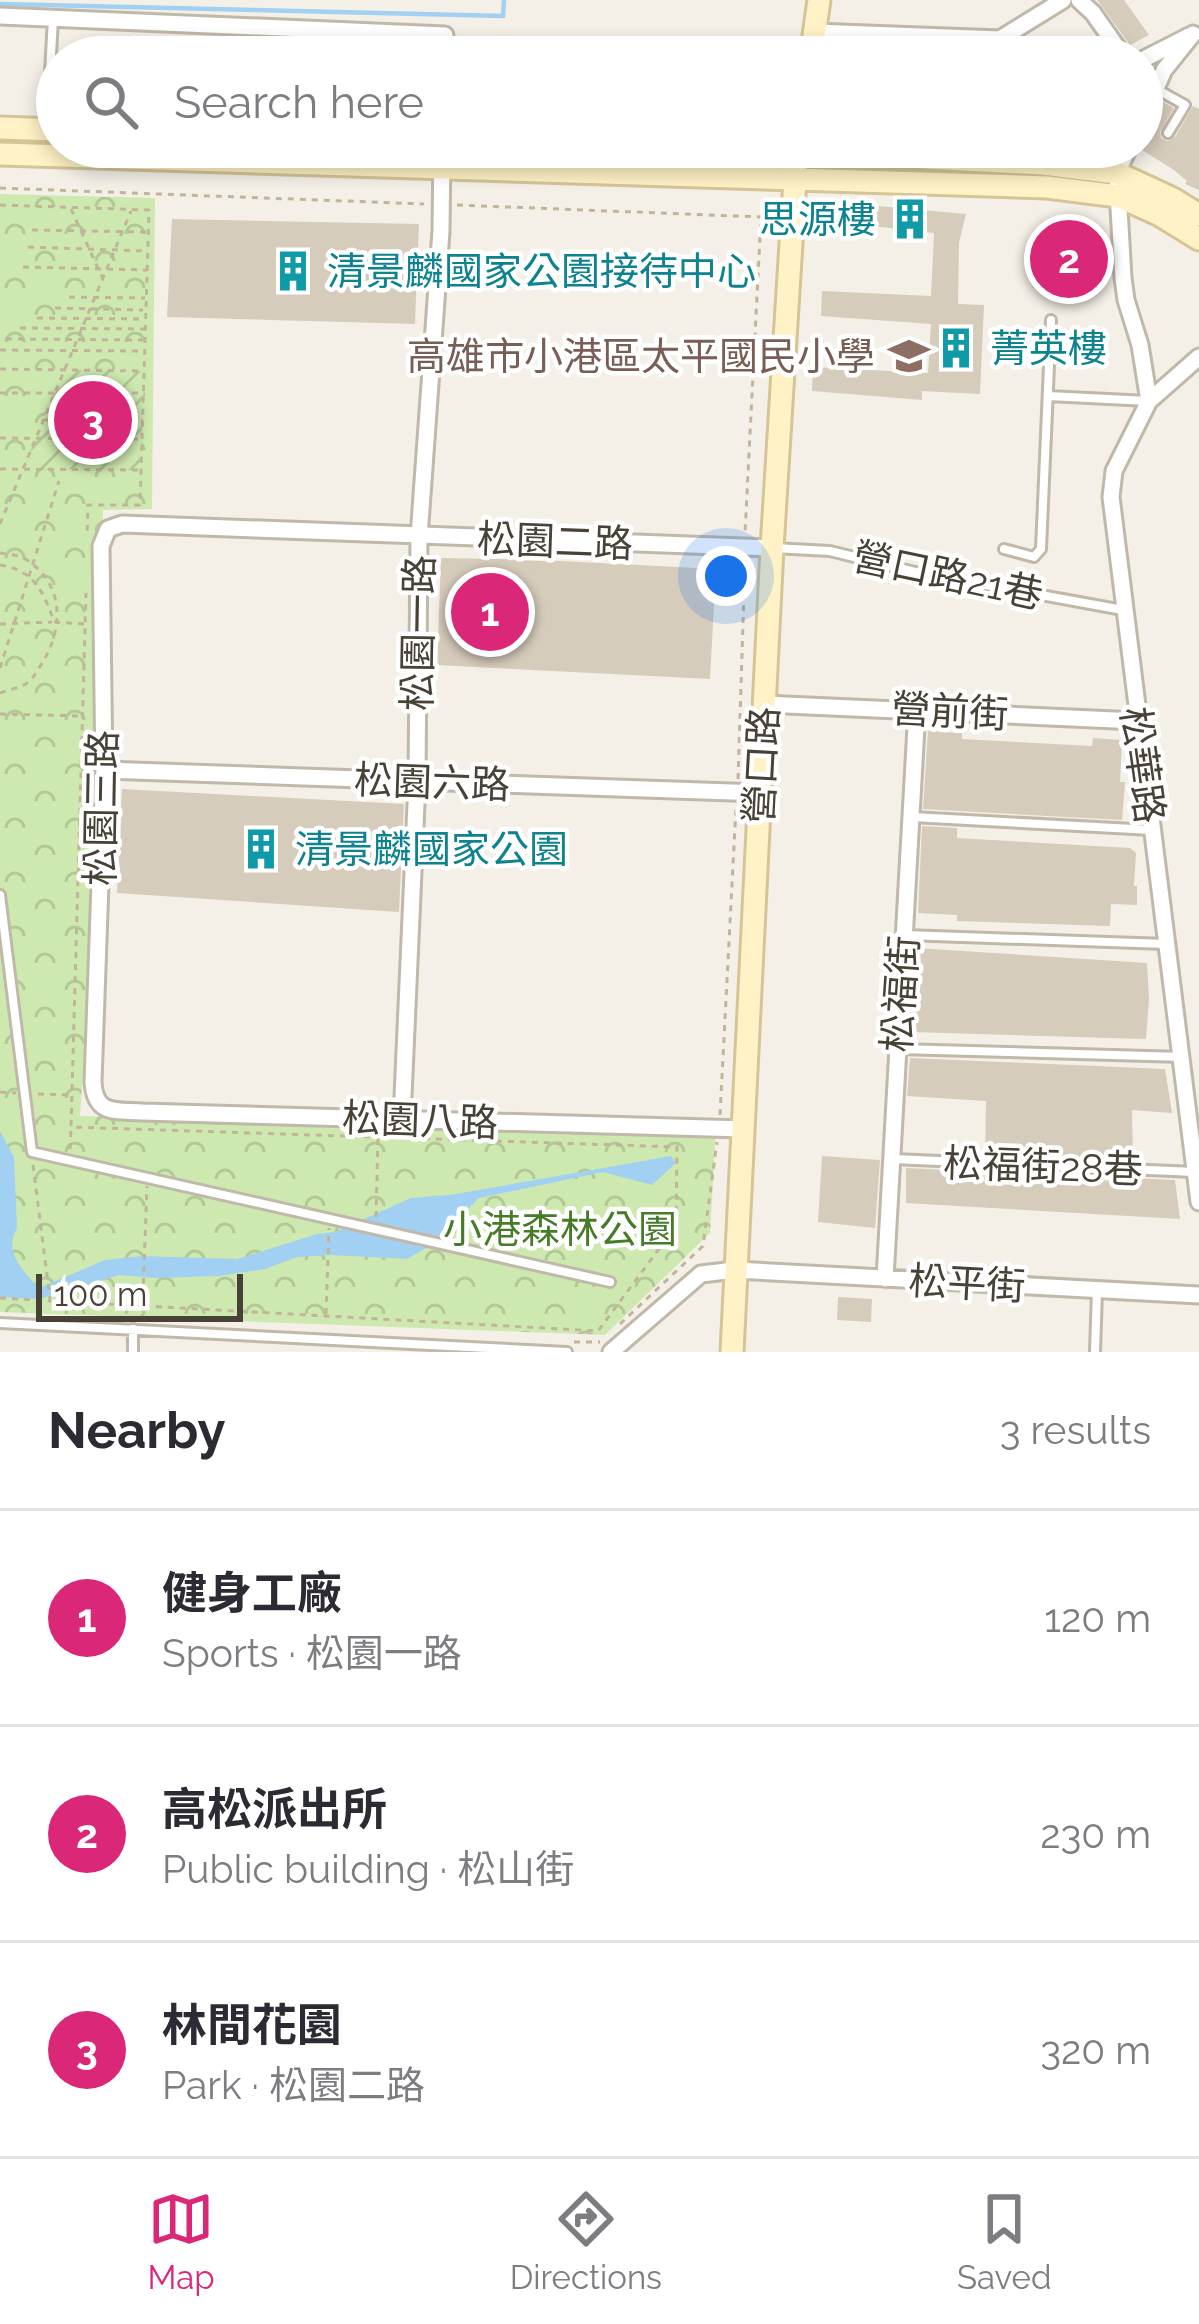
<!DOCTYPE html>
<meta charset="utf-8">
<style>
:root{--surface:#fff;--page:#f7f7f7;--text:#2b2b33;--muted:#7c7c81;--line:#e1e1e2;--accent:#db2777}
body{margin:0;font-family:Raleway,"Noto Sans TC",sans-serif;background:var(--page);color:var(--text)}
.scale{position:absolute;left:36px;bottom:30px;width:207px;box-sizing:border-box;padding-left:12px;border:6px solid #474136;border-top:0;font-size:33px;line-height:42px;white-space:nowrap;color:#474136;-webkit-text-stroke:9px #fff;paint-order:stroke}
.you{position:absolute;left:726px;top:576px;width:42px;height:42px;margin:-30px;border:9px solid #fff;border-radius:50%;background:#1a73e8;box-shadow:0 0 0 18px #1a73e833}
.badge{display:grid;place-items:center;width:78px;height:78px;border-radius:50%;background:var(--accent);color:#fff;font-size:39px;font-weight:700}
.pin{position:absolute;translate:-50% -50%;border:6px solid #fff;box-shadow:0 3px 12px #0006}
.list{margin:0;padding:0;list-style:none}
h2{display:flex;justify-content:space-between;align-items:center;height:156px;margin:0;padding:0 48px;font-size:51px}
h2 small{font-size:39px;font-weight:400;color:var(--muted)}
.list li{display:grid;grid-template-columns:78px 1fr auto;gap:36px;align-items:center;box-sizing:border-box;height:216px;padding:0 48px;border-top:3px solid var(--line)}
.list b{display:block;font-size:45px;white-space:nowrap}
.list p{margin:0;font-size:39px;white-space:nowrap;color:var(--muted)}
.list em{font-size:39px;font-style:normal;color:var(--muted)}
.icon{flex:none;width:66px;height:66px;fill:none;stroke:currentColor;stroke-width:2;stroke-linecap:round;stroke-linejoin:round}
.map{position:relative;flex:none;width:1199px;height:1352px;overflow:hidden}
.search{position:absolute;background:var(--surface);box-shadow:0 6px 18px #0003;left:36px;right:36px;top:36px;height:132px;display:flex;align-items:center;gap:30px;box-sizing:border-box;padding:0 42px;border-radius:66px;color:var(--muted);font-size:45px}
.sheet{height:804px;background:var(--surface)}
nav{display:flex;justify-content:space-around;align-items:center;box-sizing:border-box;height:168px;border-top:3px solid var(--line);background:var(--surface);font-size:33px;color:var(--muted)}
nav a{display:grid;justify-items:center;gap:6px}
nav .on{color:var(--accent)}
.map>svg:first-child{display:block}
.park{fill:url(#park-crowns)}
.garden{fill:url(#garden-furrows)}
.water{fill:#a2d0f2}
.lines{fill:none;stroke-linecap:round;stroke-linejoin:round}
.stream{stroke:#a2d0f2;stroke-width:4.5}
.building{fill:#d6ccbc}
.lane-casing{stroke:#c0b8a9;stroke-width:14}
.street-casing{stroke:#c0b8a9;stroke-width:21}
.secondary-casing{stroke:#d5c596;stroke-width:27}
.path{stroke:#c2b49a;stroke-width:3;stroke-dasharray:6 6;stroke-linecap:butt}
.lane{stroke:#fff;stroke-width:8}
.street{stroke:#fff;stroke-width:15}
.secondary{stroke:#fff2c6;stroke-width:21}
.path-bridge{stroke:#c2b49a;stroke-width:3;stroke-dasharray:6 6;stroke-linecap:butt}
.labels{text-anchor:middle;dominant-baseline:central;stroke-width:9;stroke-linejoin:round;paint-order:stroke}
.culture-label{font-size:39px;fill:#0d838f;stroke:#fff;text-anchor:start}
.education-label{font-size:39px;fill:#785e54;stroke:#fff;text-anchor:end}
.street-label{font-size:39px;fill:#474136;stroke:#fff}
.park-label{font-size:39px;fill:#467b27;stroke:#fff}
</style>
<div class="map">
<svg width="1199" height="1352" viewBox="0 0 1199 1352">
<defs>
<pattern id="park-crowns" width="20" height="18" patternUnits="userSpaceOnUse" patternTransform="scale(3)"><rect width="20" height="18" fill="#cee9af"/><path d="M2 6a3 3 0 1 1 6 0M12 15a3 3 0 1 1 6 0" fill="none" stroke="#b2c997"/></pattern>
<pattern id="garden-furrows" width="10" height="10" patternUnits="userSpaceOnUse" patternTransform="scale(3)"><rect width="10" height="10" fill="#cee9af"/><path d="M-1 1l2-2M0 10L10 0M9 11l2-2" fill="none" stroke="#b2c997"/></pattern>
</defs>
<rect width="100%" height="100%" fill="#f4f0e7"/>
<path class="park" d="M0,194l155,4 -3,311 -49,1 1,260 -24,346 636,13 -6,104 -105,102 -605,-23z"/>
<path class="garden" d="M64,370l80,1 -3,99 -118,-1z"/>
<path class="water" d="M0,1131l14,26 3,71c-14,24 6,43 22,60l66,-28 37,-4 95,3 80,-25 18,-2 76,-34 39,-3 221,-39 5,7 -24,22 -49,-13 -124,26 -46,46 -26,15 -76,-4 -34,2 -32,12 -46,7 -64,2 -36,-3 -80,24 -39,-2z"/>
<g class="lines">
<path class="stream" d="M0,4l503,12 1,-16"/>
</g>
<path class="building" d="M1097,0h27l25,35 -19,10z
M1163,102l11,6 -14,24 1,6 6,3 8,-4 18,-31 6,3v81l-14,-6 2,-3 -13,-11 -32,-20v-18l10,-6z
M856,204l110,10 -7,29 -1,61 26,1 -4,89 -58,-3v9l-110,-9 1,-24 115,6 3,-49 -110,-8 1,-25 109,5 3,-63 -80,-9z
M172,219l247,5 -4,100 -248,-7z
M1037,231l68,5 -5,56h-21l-5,-7 -19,4 -22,-1z
M441,558l101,2 174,9 -6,110 -273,-14z
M928,731l34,2v6l130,7 1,-8 29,2 -2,42h5l-3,38 -199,-11z
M122,789l282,15 -5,108 -282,-19z
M922,826l35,2v10l173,10 6,5 -2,33h3v19l-26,-1 -1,22 -153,-5v-6l-39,-2z
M916,948l231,15 2,36 -3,40 -235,-7z
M910,1058l255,11 7,44 -40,-3 1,48 -40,1 -108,-4 1,-54 -79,-5z
M822,1156l58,4 -5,68 -57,-6z
M906,1168l269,12 5,39 -274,-16z
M838,1297l34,2 -1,23 -34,-2z"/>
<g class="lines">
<g class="lane-casing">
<path id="lane" d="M1000,41l11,16
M444,57l1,-21
M1158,90l27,15 -17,28
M47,128l6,-110
M1048,396l100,5
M773,548l57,3 85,21 208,38
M1004,549l30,8 7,-8 10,-229
M912,817l240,13
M0,895l32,257 578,130
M905,935l261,9
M898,1049l285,8
M893,1159l302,13
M0,1323l567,29
M133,1352v-23
M1095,1352l2,-62"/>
</g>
<g class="street-casing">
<path id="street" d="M1079,0l14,13 31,44
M0,16l445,19
M814,32l186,7 63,-39
M1142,60l47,-24
M1142,120l22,-50 29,-36
M1129,147l-12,26 6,105 3,22 14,45 9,56
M1199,357l-50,44 -35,70 -3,26 88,705
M764,704l373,17
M104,770l656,23
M402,1119l15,-337 2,-245 22,-306 1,-84
M744,1129l-601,-17c-27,-2 -48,4 -50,-30l11,-312 -3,-224 7,-17 14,-5 650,24
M885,1279l32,-570
M611,1352l90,-78 34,-4 464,25"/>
</g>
<g class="secondary-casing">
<path id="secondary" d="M811,57l8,-57
M0,128l57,2
M593,147l258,7 193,10 73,9 56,26 26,16
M0,154l1047,33 71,9 42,19 39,24
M732,1352l40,-804 25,-401"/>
</g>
<path class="path" d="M0,188l424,16
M0,205l149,5 -9,295h-52l-1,31
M457,205l304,12 -16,316
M71,209l31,68
M32,230l116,2
M28,247l118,4
M23,267l124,3
M69,297l76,1
M55,308l88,2
M37,318l106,1
M20,328l124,1
M6,339l136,1
M0,350l142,1
M0,369l142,2
M0,393h142
M45,420l98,1
M0,438l142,1
M0,469l141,1
M0,524l131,-313
M0,553l20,3 7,4
M0,565c34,5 44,27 54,57l31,2
M0,624l52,-2
M0,668l59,-187
M0,714l82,2
M738,779l7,-218
M0,1092l16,1
M38,1094l32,1
M720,1115l16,-308
M70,1149l1,-20
M33,1165l17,134
M376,1217l2,-80
M0,1298l598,33 78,-105 1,-79 -606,-20 15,-534
M326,1314l3,-86
M142,1320l5,-134
M620,1324l83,-78 14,-104
M574,1342h26"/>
<use href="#lane" class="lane"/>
<use href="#street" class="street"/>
<use href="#secondary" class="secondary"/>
<path class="path-bridge" d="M0,693c8,-3 20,-5 27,-10 7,-5 12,-15 17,-23 20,-35 19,-76 -17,-100"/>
</g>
<defs>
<g id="building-bare" transform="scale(3.24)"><path d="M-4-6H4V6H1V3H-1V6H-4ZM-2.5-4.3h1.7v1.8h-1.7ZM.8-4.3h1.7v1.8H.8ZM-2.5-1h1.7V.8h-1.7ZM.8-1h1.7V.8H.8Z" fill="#0f9aa8" stroke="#fff" stroke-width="2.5" paint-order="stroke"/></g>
<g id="school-bare" transform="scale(3.24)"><path d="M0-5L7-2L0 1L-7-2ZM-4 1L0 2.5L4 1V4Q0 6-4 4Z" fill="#8d6e63" stroke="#fff" stroke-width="2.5" paint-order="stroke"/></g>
</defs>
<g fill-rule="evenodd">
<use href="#building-bare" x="910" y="219"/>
<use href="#building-bare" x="293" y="271"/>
<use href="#building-bare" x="956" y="348"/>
<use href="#school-bare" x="909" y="356"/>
<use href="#building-bare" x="261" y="849"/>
</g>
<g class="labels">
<g class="culture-label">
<text x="876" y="219" text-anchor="end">思源樓</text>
<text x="327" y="271">清景麟國家公園接待中心</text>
<text x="990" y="348">菁英樓</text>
<text x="295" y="849">清景麟國家公園</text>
</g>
<g class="education-label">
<text x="875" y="356">高雄市小港區太平國民小學</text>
</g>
<g class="street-label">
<text transform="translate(555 541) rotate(2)">松園二路</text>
<text transform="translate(948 575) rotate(12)">營口路21巷</text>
<text transform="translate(418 633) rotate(-89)">松園一路</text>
<text transform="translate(950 711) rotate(3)">營前街</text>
<text transform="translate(761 765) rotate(-87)">營口路</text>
<text transform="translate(1143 765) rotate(82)">松華路</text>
<text transform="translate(432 782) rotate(2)">松園六路</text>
<text transform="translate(101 808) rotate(-89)">松園三路</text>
<text transform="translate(900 994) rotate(-86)">松福街</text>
<text transform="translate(420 1120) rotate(2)">松園八路</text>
<text transform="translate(1043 1166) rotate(2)">松福街28巷</text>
<text transform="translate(967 1283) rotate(3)">松平街</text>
</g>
<g class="park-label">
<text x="560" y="1229">小港森林公園</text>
</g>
</g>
</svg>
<div class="scale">100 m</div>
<div class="you"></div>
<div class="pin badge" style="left:490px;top:612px">1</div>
<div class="pin badge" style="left:1069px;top:259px">2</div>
<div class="pin badge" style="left:93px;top:420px">3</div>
<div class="search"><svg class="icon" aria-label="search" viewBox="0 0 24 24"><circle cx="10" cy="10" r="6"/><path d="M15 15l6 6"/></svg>Search here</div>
</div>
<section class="sheet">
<h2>Nearby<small>3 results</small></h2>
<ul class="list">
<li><span class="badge">1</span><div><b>健身工廠</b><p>Sports · 松園一路</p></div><em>120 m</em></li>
<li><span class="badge">2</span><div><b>高松派出所</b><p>Public building · 松山街</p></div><em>230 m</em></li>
<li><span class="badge">3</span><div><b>林間花園</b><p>Park · 松園二路</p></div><em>320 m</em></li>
</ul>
</section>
<nav>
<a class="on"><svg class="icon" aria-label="map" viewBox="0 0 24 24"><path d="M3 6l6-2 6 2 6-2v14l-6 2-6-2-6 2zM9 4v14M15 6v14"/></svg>Map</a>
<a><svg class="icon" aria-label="directions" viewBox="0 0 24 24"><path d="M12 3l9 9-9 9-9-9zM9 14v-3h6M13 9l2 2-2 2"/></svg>Directions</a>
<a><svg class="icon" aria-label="saved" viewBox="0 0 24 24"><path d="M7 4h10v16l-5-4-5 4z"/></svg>Saved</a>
</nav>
